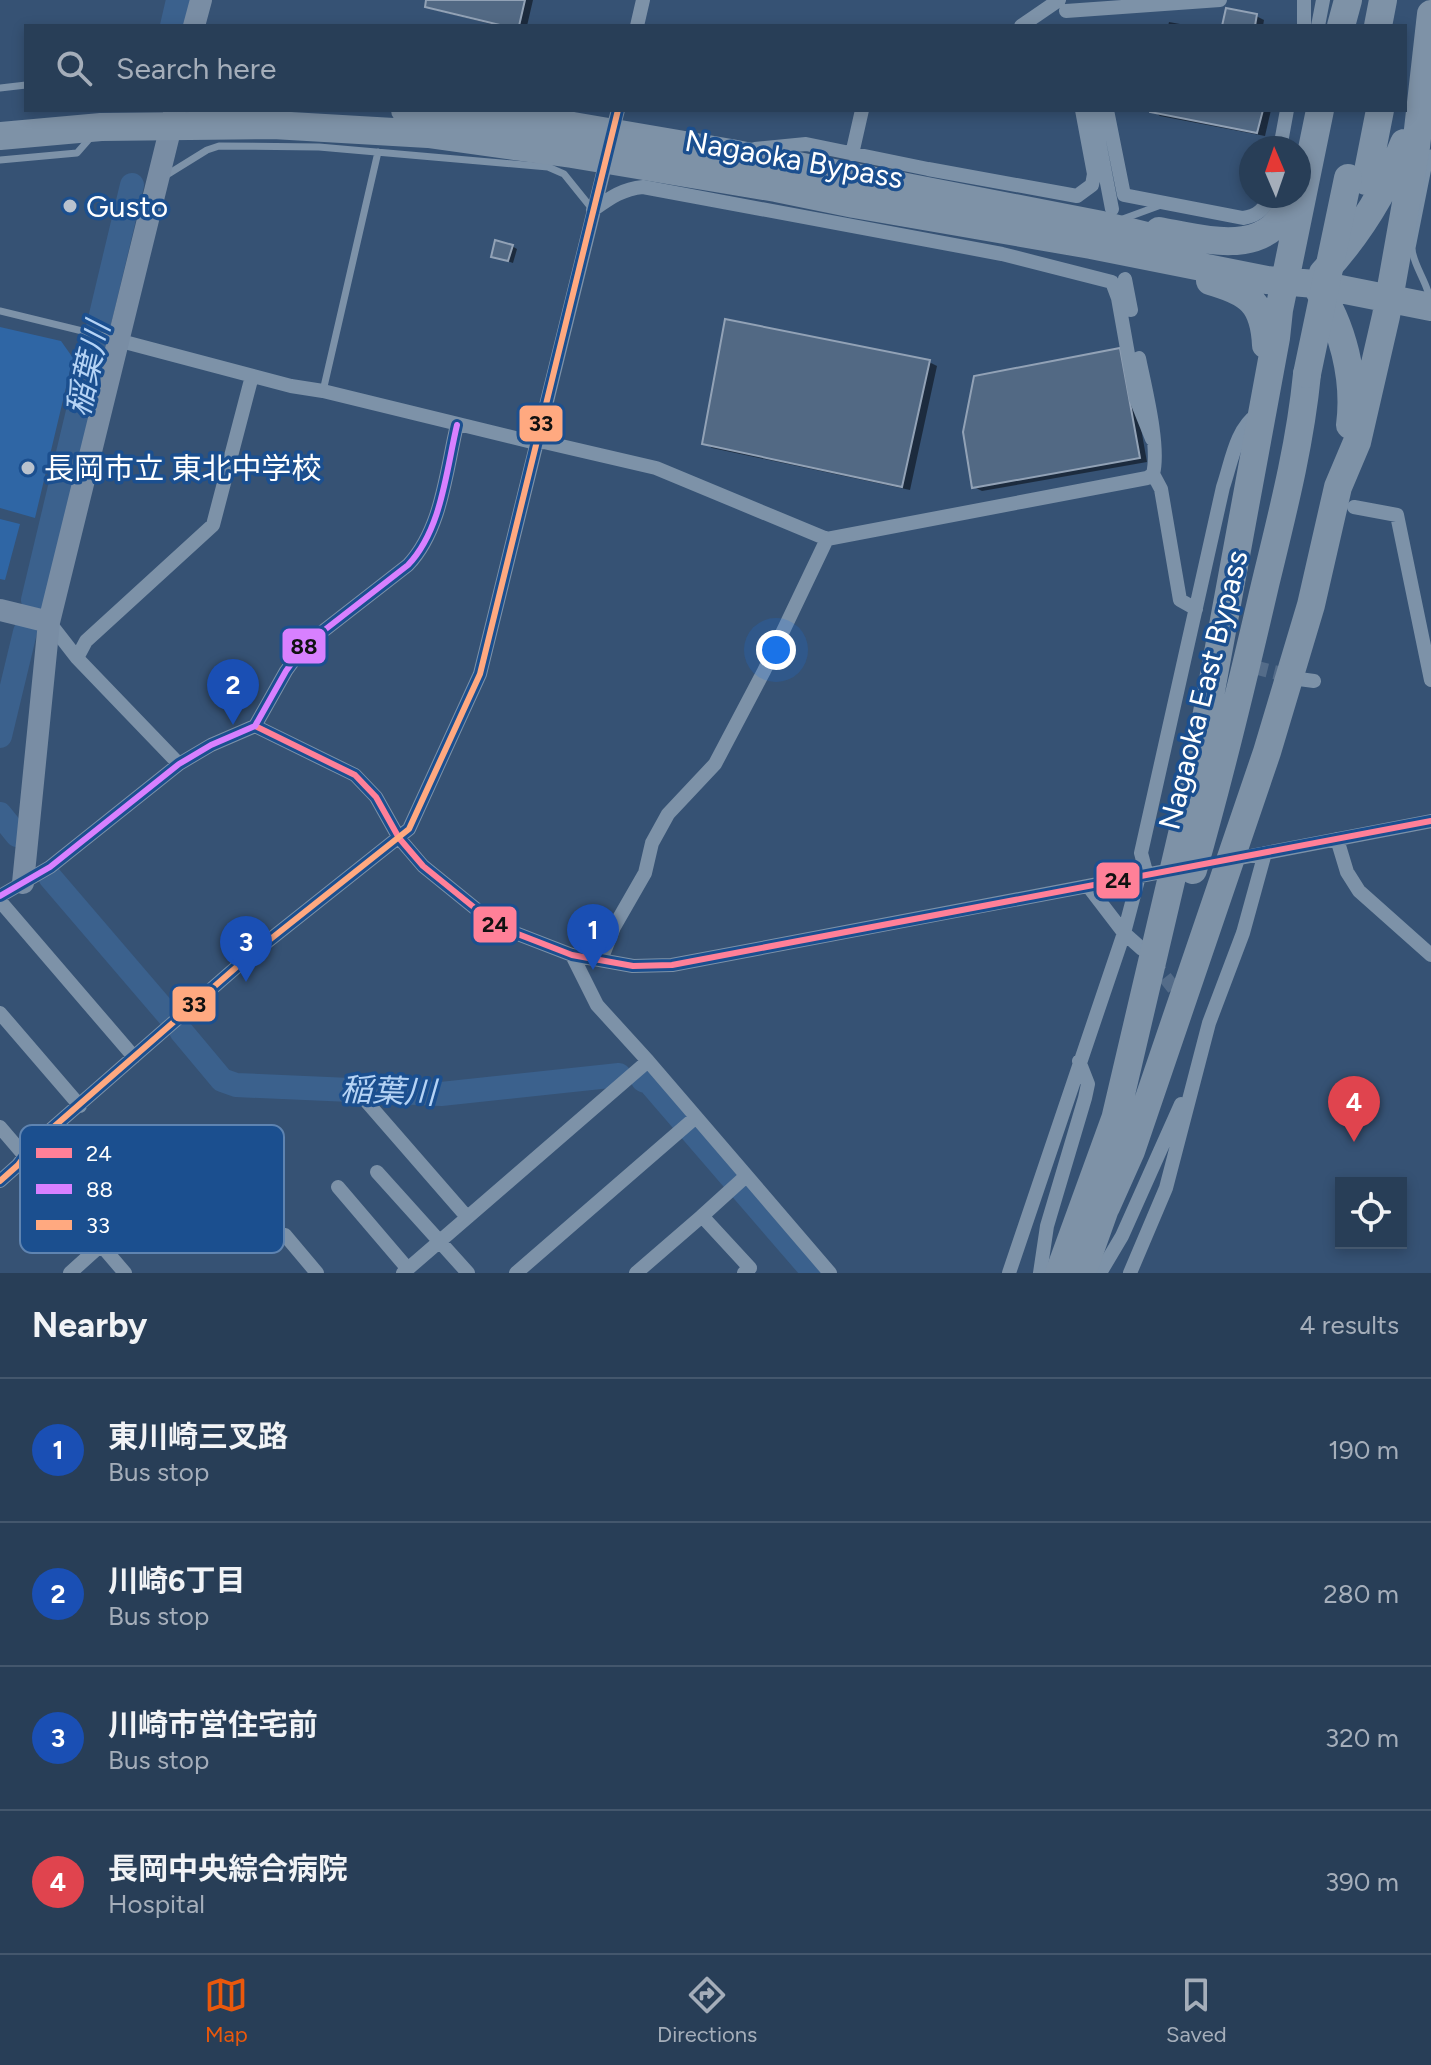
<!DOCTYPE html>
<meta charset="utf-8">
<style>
:root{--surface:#283e57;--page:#30455d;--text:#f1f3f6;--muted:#a5aeba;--line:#44576d;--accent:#ea580c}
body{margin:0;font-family:Figtree,"Noto Sans JP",sans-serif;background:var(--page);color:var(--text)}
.controls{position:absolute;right:24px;bottom:24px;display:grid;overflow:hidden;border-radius:0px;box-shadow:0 4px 12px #0003}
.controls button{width:72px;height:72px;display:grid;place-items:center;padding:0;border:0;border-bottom:2px solid var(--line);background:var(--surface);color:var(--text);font:40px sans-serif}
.compass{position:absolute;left:1239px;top:136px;width:72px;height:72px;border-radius:50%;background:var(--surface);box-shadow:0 4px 12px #0003;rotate:358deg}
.you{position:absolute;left:776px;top:650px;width:28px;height:28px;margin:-20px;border:6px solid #fff;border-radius:50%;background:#1a73e8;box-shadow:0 0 0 12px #1a73e833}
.badge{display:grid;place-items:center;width:52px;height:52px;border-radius:50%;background:var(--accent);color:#fff;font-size:26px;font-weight:700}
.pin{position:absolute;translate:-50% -66px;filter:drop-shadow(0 2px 4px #0008)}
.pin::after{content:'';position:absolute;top:42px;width:28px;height:24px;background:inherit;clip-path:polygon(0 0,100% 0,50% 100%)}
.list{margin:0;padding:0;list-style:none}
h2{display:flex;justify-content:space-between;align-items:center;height:104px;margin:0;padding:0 32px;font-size:34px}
h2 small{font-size:26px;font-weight:400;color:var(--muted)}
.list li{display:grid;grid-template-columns:52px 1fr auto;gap:24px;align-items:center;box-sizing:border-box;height:144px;padding:0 32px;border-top:2px solid var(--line)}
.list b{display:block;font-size:30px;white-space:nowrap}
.list p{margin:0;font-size:26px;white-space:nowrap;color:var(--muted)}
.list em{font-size:26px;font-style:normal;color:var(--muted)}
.icon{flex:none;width:44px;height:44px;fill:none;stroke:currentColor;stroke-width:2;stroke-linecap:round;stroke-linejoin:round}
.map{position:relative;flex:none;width:1431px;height:1273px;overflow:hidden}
.search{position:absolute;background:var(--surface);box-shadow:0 4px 12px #0003;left:24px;right:24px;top:24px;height:88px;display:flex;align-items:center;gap:20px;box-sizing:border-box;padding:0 28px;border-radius:0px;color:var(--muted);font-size:30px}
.sheet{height:680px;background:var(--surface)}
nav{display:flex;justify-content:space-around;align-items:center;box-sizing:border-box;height:112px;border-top:2px solid var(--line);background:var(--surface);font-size:22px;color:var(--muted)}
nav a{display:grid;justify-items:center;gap:4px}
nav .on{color:var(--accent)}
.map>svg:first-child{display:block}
.green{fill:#2f66a5}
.shadow{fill:#0007}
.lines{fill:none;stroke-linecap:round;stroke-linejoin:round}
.river{stroke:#3b618d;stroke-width:24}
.building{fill:#526984;stroke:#92a2b6;stroke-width:2}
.street-tunnel{stroke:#546c89;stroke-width:14;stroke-dasharray:14 7;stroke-linecap:butt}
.lane{stroke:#7d92a8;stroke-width:7}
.street{stroke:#7d92a8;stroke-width:14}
.secondary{stroke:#798da4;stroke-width:22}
.highway{stroke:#7e92a7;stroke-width:28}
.highway-bridge{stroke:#7e92a7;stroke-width:28}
.bus-1-casing{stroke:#1b4f8f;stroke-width:12}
.bus-2-casing{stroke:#1b4f8f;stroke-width:12}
.bus-3-casing{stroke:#1b4f8f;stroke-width:12}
.bus-1{stroke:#ff8098;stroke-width:6}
.bus-2{stroke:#d880ff;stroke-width:6}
.bus-3{stroke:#ffa980;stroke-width:6}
.poi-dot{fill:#b9c2ce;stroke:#1b4f8f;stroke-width:3}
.labels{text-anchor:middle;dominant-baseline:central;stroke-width:7;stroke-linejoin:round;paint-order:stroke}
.street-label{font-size:30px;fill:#fff;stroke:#1b4f8f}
.poi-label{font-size:30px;fill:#fff;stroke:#1b4f8f;text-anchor:start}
.water-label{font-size:32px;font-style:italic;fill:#b5d3f5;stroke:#1b4f8f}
.key{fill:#1b4f8f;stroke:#5f84b1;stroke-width:2}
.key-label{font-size:22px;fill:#fff}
.line-badge{stroke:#1b4f8f;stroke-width:3}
.pale-badge-label{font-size:22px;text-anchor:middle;font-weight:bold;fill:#111}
</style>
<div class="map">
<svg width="1431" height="1273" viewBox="0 0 1431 1273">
<rect width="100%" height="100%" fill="#365274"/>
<path class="green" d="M0,327l61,14 12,17 -38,160 -35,-10z
M0,519l20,5 -15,56 -5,-1z"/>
<path class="shadow" d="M428,0h105l-6,26h-28l-64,-16 -8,-4z
M1256,16l8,4 -1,6h-39z
M1169,22l22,4h-23z
M1152,110h119l-6,26 -105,-20z
M512,246l5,3 -4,14 -20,-7z
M1128,355l19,107 -165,29 -8,-4z
M929,362l8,4 -27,124 -198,-42 -7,-5z"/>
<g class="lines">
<path class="river" d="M172,26l6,-26
M33,600l99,-415
M0,736l25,-104
M0,814l17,21
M50,877l120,140
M181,1031l41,49 14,5 205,9 178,-19
M643,1080l6,2 165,191"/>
</g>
<path class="building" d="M426,0h99l-6,26h-15l-79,-19z
M1226,8l31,6 -2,12h-33z
M1150,110h113l-6,23 -107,-21z
M495,240l18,5 -5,16 -17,-4z
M725,319l205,41 -28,127 -200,-43z
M1120,348l20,110 -168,30 -9,-56 11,-56z"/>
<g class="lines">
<path class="street-tunnel" d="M1213,657l81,20
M1152,961l32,40"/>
<path class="lane" d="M0,88l26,-3
M0,160l77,-7 14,-16
M165,176l42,-26 12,-4 100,1 229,20 16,7 29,36
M1120,220l41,-15
M1428,292c-4,-14 -16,-31 -16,-44l19,-95
M0,311l115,28
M323,391l55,-239"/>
<path class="street" d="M1066,11l154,-11
M637,26l6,-26
M1021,26l38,-26
M1304,26v-26
M1318,26l5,-26
M1093,110l19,99
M1107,110l17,85 119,23c14,-2 22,-9 27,-22
M611,137l7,-27
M1280,148l7,-38
M755,149l51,-5 122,25 149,27 15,-11 2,-11 -12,-64
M852,154l10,-44
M593,210c17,-12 29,-21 50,-23l359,67 110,28 6,16 18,101 16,40
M1125,279l6,31
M117,340l174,46 32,5 213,52 8,-1 112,26 171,71 320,-61 6,-4
M1139,358c6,30 21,88 14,116l8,15 19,111 16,9
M1354,507l43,8 34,165
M49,622l28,36 102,106
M77,658l9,-17 127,-116 39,-149
M1299,679l15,2
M255,726l100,49 21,22 23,41 24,28 74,60 75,29 61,11 39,-1 489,-93
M1337,839l10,33 12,19 72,64
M1240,858l191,-37
M1088,886l36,47 18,16
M0,896l50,-29 129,-103 32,-19 44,-19 31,-55 18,-25 104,-81c34,-36 38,-94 49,-140
M0,901l134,156
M572,955l25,50 51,56 182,212
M601,960l13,-33 31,-54 7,-30 16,-29 47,-50 49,-93 63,-132
M0,1013l80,93
M366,1101l101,116
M0,1127l125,146
M377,1172l91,101
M0,1181l18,-16 15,-20 215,-188 161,-128 71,-155 127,-517
M338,1187l70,82
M285,1235l32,38
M70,1273l31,-28
M403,1273l245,-212
M516,1273l180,-156
M636,1273l66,-57
M744,1273l6,-5 -48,-52 43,-39
M1009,1273l115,-340 15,-57 6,-8 -4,-15 82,-366c8,-23 13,-59 34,-72
M1040,1273l7,-47 38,-128 3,-14 -9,-23
M1100,1273l22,-37 59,-132
M1130,1273l36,-85 43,-165 34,-90 22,-80"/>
<path class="secondary" d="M194,26l7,-26
M0,610l49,12
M23,883l26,-261 126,-512"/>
<path class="highway" d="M1341,26l7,-26
M1378,26l5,-26
M405,110l168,16 158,27 371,72 74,18
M0,136l101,-9 172,-2 155,9 144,20 204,34 78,16 237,41 176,35 48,4 116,23
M1366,181l14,-71
M1159,231c49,9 113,29 133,-35
M1323,273c36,-39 62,-81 81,-130
M1210,281c39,11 54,22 56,64
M1316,286c27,38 40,94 34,139
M1193,870c27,-94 50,-190 72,-285 17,-70 35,-139 42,-211
M1114,1124l80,-341 82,-445 3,-28 41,-200
M1106,1207l25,-56 136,-399 44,-147 27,-118 19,-45 29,-126 30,-169 15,-133
M1059,1273l60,-165
M1082,1273l30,-84"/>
<path class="highway-bridge" d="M1307,374l41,-196"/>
<g class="bus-1-casing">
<path id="bus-1" d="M255,726l100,49 21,22 23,41 24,28 74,60 75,29 61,11 39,-1 759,-144"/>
</g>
<g class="bus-2-casing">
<path id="bus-2" d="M0,896l50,-29 129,-103 32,-19 44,-19 31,-55 18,-25 104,-81c34,-36 38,-94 49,-140"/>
</g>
<g class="bus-3-casing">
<path id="bus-3" d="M0,1181l18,-16 15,-20 215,-188 161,-128 71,-155 138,-564"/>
</g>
<use href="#bus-1" class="bus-1"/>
<use href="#bus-2" class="bus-2"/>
<use href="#bus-3" class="bus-3"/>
</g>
<g class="poi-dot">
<circle cx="70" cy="206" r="8"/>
<circle cx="28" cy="468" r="8"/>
</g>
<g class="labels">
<g class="street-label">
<text transform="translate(794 159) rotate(10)">Nagaoka Bypass</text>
<text transform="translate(1203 690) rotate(-76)">Nagaoka East Bypass</text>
</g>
<g class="poi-label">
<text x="86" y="206">Gusto</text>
<text x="44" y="468">長岡市立 東北中学校</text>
</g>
<g class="water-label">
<text transform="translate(88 369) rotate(-77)">稲葉川</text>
<text transform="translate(388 1091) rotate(2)">稲葉川</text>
</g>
</g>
<rect x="20" y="1125" width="264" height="128" rx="12" class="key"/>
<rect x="36" y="1148" width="36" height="10" fill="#ff8098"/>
<rect x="36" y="1184" width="36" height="10" fill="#d880ff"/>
<rect x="36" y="1220" width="36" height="10" fill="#ffa980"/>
<g class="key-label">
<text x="86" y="1161">24</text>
<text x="86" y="1197">88</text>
<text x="86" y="1233">33</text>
</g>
<g class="line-badge">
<rect x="518" y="404" width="46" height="39" rx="8" fill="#ffa980"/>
<rect x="281" y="627" width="46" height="38" rx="8" fill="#d880ff"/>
<rect x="1095" y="861" width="46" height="39" rx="8" fill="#ff8098"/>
<rect x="472" y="905" width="46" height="39" rx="8" fill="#ff8098"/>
<rect x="171" y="985" width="46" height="38" rx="8" fill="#ffa980"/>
</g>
<g class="pale-badge-label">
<text x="541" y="431">33</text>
<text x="304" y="654">88</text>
<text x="1118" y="888">24</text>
<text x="495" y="932">24</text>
<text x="194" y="1012">33</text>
</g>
</svg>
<div class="controls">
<button><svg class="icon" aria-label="locate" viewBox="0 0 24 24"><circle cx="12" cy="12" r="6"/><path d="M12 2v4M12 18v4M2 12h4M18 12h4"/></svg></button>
</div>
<svg class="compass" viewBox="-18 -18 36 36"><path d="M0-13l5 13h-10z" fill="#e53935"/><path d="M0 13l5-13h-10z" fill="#a5aeba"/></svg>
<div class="you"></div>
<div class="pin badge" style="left:593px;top:970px;background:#1a4fb4">1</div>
<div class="pin badge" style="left:233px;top:725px;background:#1a4fb4">2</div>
<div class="pin badge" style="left:246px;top:982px;background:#1a4fb4">3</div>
<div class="pin badge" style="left:1354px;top:1142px;background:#e0444e">4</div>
<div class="search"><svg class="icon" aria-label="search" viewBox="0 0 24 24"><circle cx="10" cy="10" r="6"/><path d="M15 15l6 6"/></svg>Search here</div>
</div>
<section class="sheet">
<h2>Nearby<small>4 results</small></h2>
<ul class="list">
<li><span class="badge" style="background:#1a4fb4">1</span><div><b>東川崎三叉路</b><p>Bus stop</p></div><em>190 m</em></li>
<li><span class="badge" style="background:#1a4fb4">2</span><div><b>川崎6丁目</b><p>Bus stop</p></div><em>280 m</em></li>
<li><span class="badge" style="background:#1a4fb4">3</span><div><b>川崎市営住宅前</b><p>Bus stop</p></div><em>320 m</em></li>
<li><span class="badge" style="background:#e0444e">4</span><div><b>長岡中央綜合病院</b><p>Hospital</p></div><em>390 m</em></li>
</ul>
</section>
<nav>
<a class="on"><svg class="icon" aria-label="map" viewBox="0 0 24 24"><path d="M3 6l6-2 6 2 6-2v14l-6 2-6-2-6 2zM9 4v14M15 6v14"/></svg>Map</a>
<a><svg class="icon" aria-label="directions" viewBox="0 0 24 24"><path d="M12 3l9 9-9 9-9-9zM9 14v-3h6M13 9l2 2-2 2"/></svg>Directions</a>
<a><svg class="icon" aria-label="saved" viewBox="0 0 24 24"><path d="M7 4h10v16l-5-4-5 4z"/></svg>Saved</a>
</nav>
